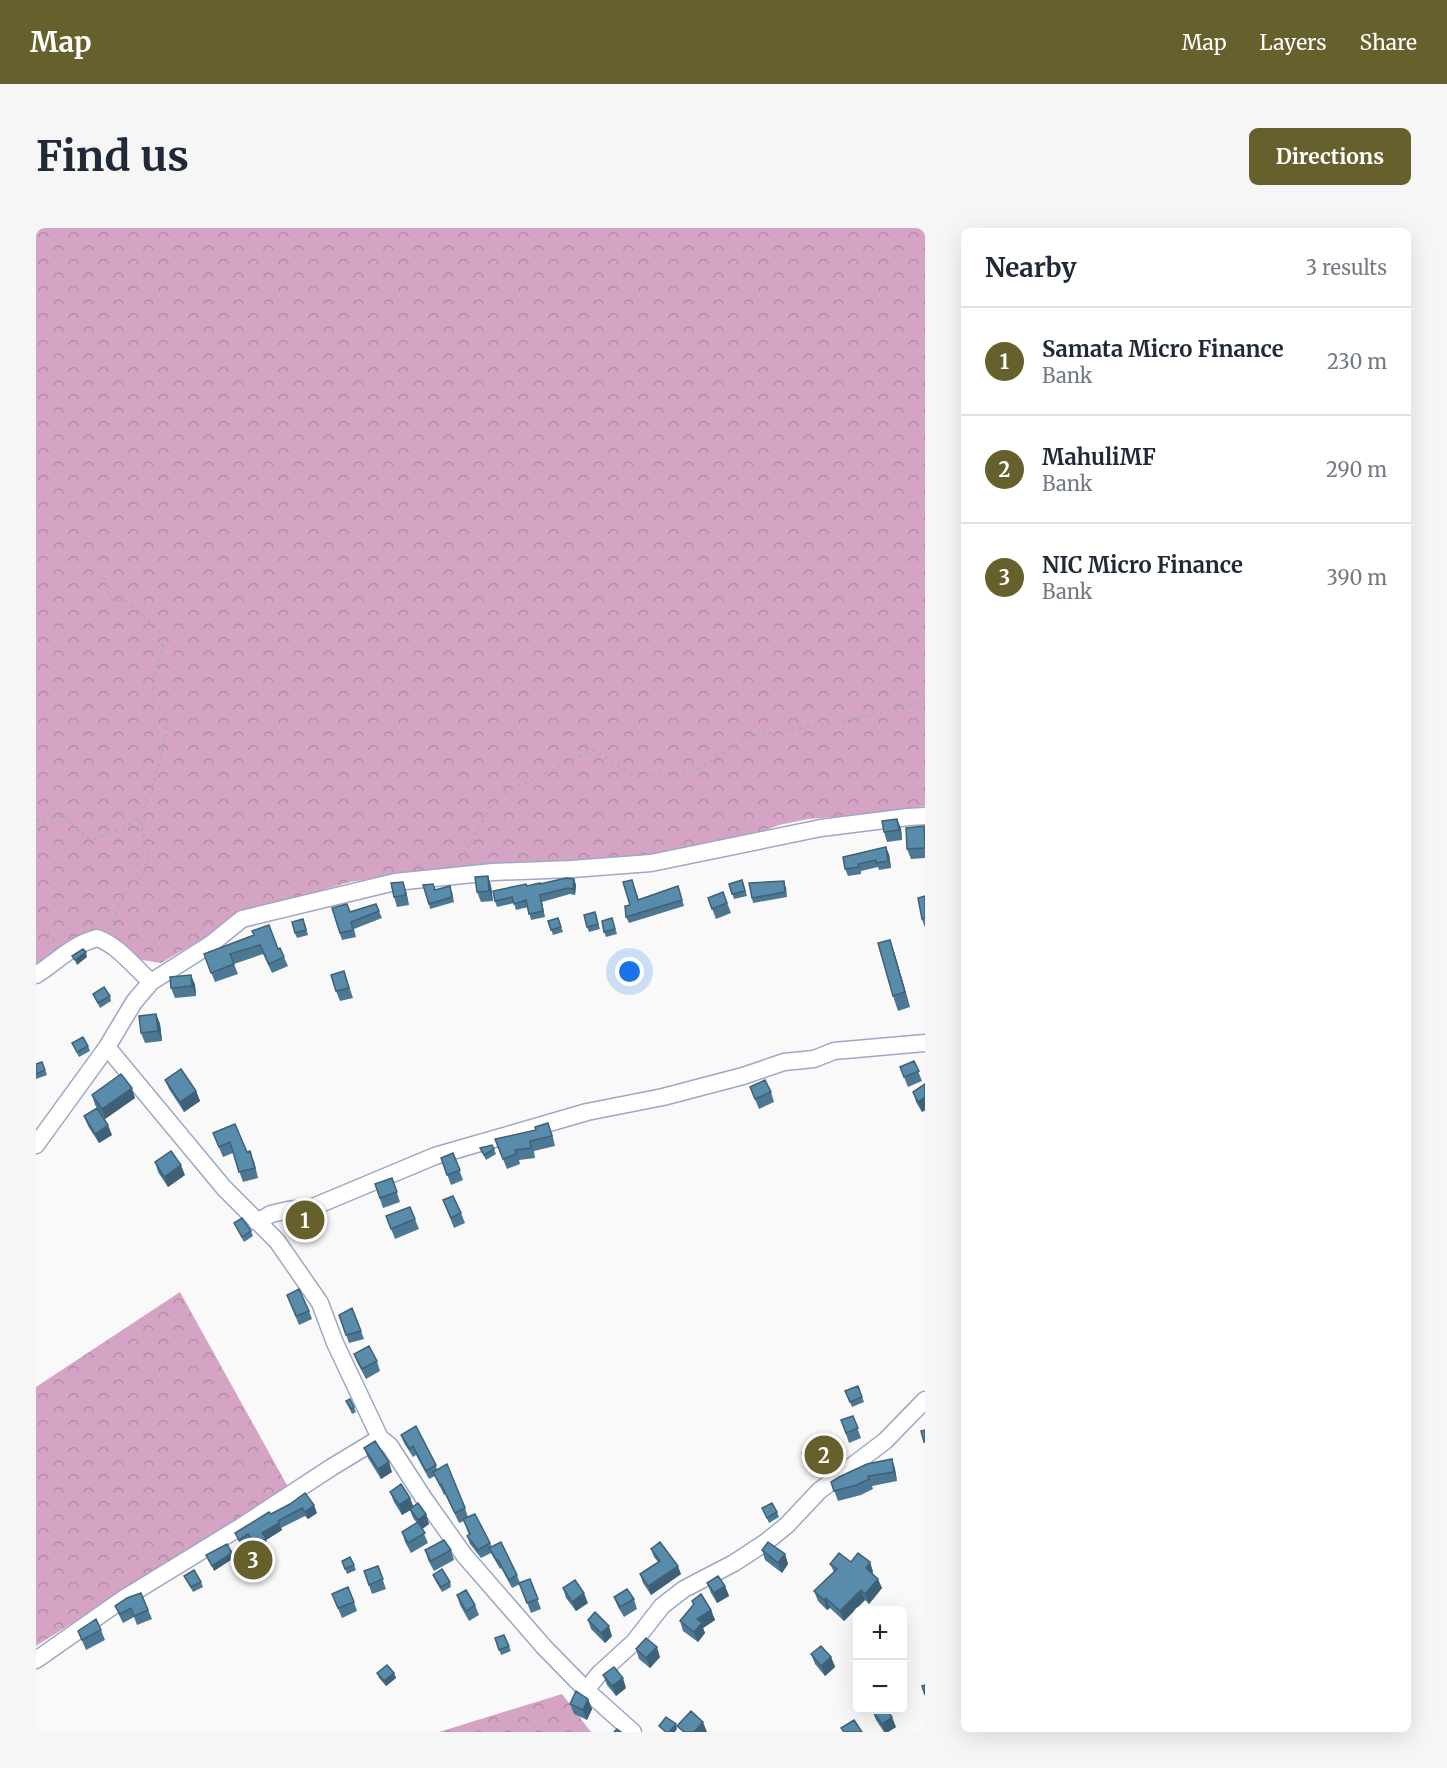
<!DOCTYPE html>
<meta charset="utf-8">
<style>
:root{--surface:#fff;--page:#f6f6f7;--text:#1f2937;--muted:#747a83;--line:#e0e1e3;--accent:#66602c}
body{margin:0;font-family:Merriweather,serif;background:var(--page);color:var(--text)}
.controls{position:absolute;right:18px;bottom:18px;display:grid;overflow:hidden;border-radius:9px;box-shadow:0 6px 24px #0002}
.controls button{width:54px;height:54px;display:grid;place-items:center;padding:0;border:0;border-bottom:2px solid var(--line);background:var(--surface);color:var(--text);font:30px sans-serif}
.you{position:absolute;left:594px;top:744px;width:21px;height:21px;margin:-15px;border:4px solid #fff;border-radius:50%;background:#1a73e8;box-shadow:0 0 0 9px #1a73e833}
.badge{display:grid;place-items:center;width:39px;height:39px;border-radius:50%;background:var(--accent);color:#fff;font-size:20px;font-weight:700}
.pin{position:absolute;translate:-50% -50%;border:3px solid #fff;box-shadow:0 2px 6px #0006}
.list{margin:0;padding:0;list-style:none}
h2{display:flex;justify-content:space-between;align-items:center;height:78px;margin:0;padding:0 24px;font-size:26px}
h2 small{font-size:20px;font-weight:400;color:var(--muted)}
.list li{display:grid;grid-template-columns:39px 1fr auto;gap:18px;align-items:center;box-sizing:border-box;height:108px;padding:0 24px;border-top:2px solid var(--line)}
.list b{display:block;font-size:22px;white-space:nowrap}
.list p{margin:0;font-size:20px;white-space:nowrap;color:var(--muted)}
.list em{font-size:20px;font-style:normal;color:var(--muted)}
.map{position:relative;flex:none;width:889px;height:1504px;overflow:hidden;border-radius:9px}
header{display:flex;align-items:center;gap:36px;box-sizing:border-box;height:84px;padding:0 30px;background:var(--accent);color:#fff}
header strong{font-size:28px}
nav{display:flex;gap:33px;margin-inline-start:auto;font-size:21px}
.intro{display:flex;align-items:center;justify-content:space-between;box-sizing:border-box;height:144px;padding:0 36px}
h1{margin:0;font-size:42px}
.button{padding:15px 27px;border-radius:9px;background:var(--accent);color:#fff;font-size:21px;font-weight:700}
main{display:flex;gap:36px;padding:0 36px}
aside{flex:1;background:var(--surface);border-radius:9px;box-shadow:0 6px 24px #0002}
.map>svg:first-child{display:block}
.forest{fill:url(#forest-crowns)}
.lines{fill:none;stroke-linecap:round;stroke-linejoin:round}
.minor-casing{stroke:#9ea8c5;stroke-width:19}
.path{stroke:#acadb1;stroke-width:2;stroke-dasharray:3 4.5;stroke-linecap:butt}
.minor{stroke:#fff;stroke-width:16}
.wall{fill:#4d7893}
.shaded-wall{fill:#3e6178}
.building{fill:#598bab;stroke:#3e6178;stroke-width:1.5}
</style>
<header>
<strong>Map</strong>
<nav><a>Map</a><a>Layers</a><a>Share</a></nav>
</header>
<div class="intro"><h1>Find us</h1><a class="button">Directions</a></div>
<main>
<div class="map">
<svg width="889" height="1504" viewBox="0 0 889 1504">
<defs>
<pattern id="forest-crowns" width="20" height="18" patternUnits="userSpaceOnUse" patternTransform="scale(1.5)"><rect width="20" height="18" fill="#d5a3c4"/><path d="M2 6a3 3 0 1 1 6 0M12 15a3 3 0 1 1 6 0" fill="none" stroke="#b68ba8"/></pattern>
</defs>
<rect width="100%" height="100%" fill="#f9f9f9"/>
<path class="forest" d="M0,0h889v578l-55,8 -61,5 -30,6 -26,10 -70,18 -105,11 -139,5 -89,13 -100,29 -89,52 -26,-4 -53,-21 -37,19 -9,9z
M144,1064l108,195 -252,159v-259z
M526,1466l29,38h-152z"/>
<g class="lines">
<g class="minor-casing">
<path id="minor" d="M0,747c21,-13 35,-30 61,-37 21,7 37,29 54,44
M71,819l117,141 53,53 43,62 15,40 45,95 10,8 33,51 41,58 80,92 42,43 13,-16 35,-32 28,-36 22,-17 50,-26 32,-21 21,-17 32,-34 66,-50 40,-41
M0,917l71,-98 27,-45 17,-20 60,-38 31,-25 153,-37 98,-10 79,-3 79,-6 170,-35 87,-11 17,-1
M221,994l14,-8 17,-4 25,-3 122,-51 152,-44 76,-15 80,-21 41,-14 30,-3 20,-8 91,-8
M0,1432l87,-61 119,-73 90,-59 48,-29
M550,1462l47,42"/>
</g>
<path class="path" d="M0,592l28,-4 26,24c13,-4 41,-13 50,-25 9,-12 29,-79 27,-94 -2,-10 -9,-16 -16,-22l6,-35 6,-15 -2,-17 -33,-30 -17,-2 -6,-21
M424,633l36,-64 97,-47 39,25 64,-5 56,-35 91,-13 82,-21
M0,697l6,1 14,16
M75,701l5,-17 15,-30 12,-5 5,-23 -9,-37"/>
<use href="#minor" class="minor"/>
</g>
<path class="wall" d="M861,591l4,10 1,11 -15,2 -3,-10z
M888,598l1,4v28l-14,1 -4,-10z
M853,626l2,14 -12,2 -1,-3 -17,4v3l-13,2 -3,-7z
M452,648l3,10 2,15 -12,1 -4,-10z
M538,651l2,6 -1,10 -5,-1 -28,8 3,15 -14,3 -3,-13 -12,3 -2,-7 -17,4 -2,-6 32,-15z
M596,652l7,20 39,-14 6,20 -55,17 -3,-6 4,-12z
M367,654l3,9 3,14 -12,2 -3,-10z
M693,656l15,1 3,11 -13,3z
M750,658l1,11 -34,6 -1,-5z
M399,662l17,1 2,11 -24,7 -1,-5z
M687,664l8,21 -15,6 -8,-21z
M889,668v32l-3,-9z
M340,676l6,14 -28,11 2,8 -14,3 -10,-32 18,4z
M559,684l5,17 -11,3 -2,-5z
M522,690l5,14 -10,3 -5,-14z
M576,690l5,16 -11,3 -2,-5z
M269,696l3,11 -11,3 -2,-5z
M218,707l24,14 6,8 4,9 -16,7 -9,-19 -29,10 4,10 -23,8 -11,-28z
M854,712l5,15 15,52 -12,4 -5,-15z
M308,743l9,27 -13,3 -4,-10z
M155,747l4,10 1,11 -21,2 -4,-10z
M57,766l17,2 1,5 -11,7z
M120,786l4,10 2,17 -17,2 -4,-10z
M36,815l16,3 2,5 -11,6z
M878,833l8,20 -14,6 -8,-20z
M6,834l5,13 -11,4v-15z
M129,852l31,11 4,10 -16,11 -15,-23z
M889,856v26l-3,2 -6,-10 -3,-10z
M714,859l21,5 3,10 -15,7z
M56,867l43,3 -30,21 -10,-14z
M48,888l28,19 -13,8 -11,-17z
M177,905l34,19 7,9 4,17 -15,4 -10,-29 -10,4z
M516,905l3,13 -21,5 1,7 -16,2 1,4 -13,5 -12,-30z
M444,920l14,1 2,5 -10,6z
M417,925l10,27 -12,5 -10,-27z
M119,934l30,13 -17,12 -10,-15z
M356,950l8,24 -17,6 -8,-24z
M407,972l18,13 4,10 -11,5z
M374,979l9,22 -24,10 -9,-23z
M255,982l18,8 4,10 -11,6z
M198,995l17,8 2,5 -9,6z
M251,1067l22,16 3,8 -13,6z
M303,1087l22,16 3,8 -15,4z
M318,1126l23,7 3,10 -14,8 -8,-15z
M822,1158l6,16 -12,5 -7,-16z
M310,1173l8,6 2,5 -4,2z
M817,1188l8,22 -12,5 -8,-23z
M365,1207l35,30 1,5 28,38 3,9 22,26 2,4 25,28 3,8 10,-4 11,30 -10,4 -11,-29 -8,4 -11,-20 -1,1 -9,-16 -10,5 -11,-14 -3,-8 2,-1 -5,-14 -5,2 -14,-29 -1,1 -9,-19 -6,3 -13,-24 -3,2 -9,-14z
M328,1220l28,24 -11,7 -13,-21z
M775,1222l7,17 -9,4 -7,-18z
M780,1226l14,4 2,5 -10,5z
M856,1231l3,10 2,12 -25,5 1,3 -12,6 -23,6 -7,-19z
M354,1264l20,6 3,8 13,8 3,10 -7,5 6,14 -17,10 -6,-11 -3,-10 15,-9 -4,-5 -3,-8 -8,5 -8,-13z
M254,1276l27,9 -9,6 -3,-3 -24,12 1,2 -16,10 2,6 -10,6 -7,-11 -9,6 -7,-14z
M726,1280l15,4 2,5 -10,6z
M615,1321l30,25 -30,21 -8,-12 -3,-9 18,-12 -4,-5z
M389,1322h26l3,10 -20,11 -6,-11z
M726,1322l23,4 3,10 -6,9 -17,-13z
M306,1333l12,4 2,5 -9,4z
M815,1334h19l3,10 -1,1 10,15 -13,16 -4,-4 -21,21 -14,-13 -3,2 -9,-9 -4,-10 20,-19 -4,-8z
M342,1338l8,23 -14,5 -8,-23z
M397,1347l17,7 1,5 -9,5 -7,-12z
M148,1348l17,6 2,5 -10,5z
M671,1355l18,3 4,10 -12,7 -6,-10z
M527,1360l25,15 -12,8 -10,-13z
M105,1365l11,26 -15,6 -3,-8 -11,6 -4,-8 -4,-9z
M296,1366l22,8 3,9 -15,7z
M421,1367l18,10 4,10 -10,6 -9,-16z
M578,1369l20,2 3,10 -13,8 -6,-10z
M656,1373l19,9 4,10 -12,8 2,5 -7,9 -15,-11 -3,-10 13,-16z
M552,1392l24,16 -7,7 -14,-14z
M65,1402l4,10 -19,10 -8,-19z
M468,1407l7,16 -10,4 -6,-17z
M600,1421l24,8 -10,11 -11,-9z
M775,1426l20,3 4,10 -10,9 -10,-12z
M341,1445h17l2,5 -10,8 -7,-8z
M567,1447l23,13 -10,8 -9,-11z
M552,1471l4,10 -5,11 -13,-6 -4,-10z
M836,1482l24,17 -8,5h-4l-8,-12z"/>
<path class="shaded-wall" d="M861,591l4,10 1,11 -3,-10z
M850,619l3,7 2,14 -3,-7z
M452,648l3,10 2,15 -4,-10z
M538,651l2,6 -1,10 -2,-6z
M367,654l3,9 3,14 -3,-10z
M854,712l5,15 15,52 -5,-15z
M50,724l1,5 -10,8 -2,-5z
M155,747l4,10 1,11 -4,-10z
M120,786l4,10 2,17 -4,-10z
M96,860l3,10 -30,21 -3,-10z
M160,863l4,10 -16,11 -4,-10z
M889,869v13l-3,2 -4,-10z
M72,897l4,10 -13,8 -4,-9z
M145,937l4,10 -17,12 -4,-10z
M856,1231l3,10 2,12 -3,-9z
M353,1234l3,10 -11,7 -3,-10z
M374,1270l4,10 -12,7 -3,-10z
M278,1277l3,8 -9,6 -3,-7z
M390,1286l3,10 -8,6 -3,-10z
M243,1295l3,7 -16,10 2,6 -10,6 -2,-7 6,-12z
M196,1325l2,5 -20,13 -2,-5z
M749,1326l3,10 -6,9 -4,-10z
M834,1334l3,10 -4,6 -3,-10z
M642,1338l3,8 -30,21 -3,-9z
M842,1351l4,9 -13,16 -4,-10z
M689,1358l4,10 -12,7 -3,-10z
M825,1362l4,10 -21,21 -4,-10z
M548,1365l4,10 -12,8 -4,-9z
M790,1370l4,10 -3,2 -3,-10z
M675,1382l4,10 -12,8 2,5 -7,9 -4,-10 3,-13z
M573,1398l3,10 -7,7 -4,-10z
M621,1419l3,10 -10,11 -4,-10z
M795,1429l4,10 -10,9 -4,-10z
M358,1445l2,5 -10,8 -2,-5z
M587,1450l3,10 -10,8 -4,-10z
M552,1471l4,10 -5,11 -4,-10z
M856,1489l4,10 -8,5h-3l-3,-8z
M667,1494l4,10h-13z
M640,1496l1,5 -2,3h-6z"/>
<path class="building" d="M861,591l2,11 -15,2 -2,-11z
M888,598l1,22 -18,1 -1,-21z
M850,619l2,14 -12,2v-3l-18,4 1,3 -14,2 -2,-12z
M452,648l1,15 -12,1 -2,-15z
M530,650l8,1 -1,10 -5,-1 -28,7 3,16 -14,3 -3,-14 -12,4 -2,-7 -17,4 -2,-10 33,-7 1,2 13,-3v1z
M596,652l6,20 40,-14 4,14 -56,17 -1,-11 5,-1 -7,-23z
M706,652l3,11 -13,3 -3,-10z
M748,653l1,11 -33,6 -3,-15z
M367,654l3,13 -12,2 -3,-14z
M397,656l2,6 15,-4 2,11 -23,7 -6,-19z
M687,664l4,11 -15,6 -4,-11z
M889,668v22l-3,1 -4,-21z
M311,676l3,8 26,-8 3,7 -28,11 2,8 -13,3 -8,-25z
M559,684l3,12 -11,3 -3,-12z
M522,690l3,9 -10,3 -3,-9z
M576,690l3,11 -11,3 -2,-11z
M267,691l3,11 -11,3 -3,-11z
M233,697l9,24 2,-1 4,9 -15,7 -9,-19 -30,9 4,10 -23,9 -7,-19 50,-19 -2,-4z
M854,712l15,52 -12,4 -15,-53z
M47,721l3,3 -11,8 -3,-4z
M308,743l5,17 -13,3 -5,-16z
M155,747l1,11 -21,2 -1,-11z
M68,759l6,9 -12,7 -5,-9z
M120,786l2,17 -17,2 -2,-17z
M47,809l5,9 -11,6 -5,-9z
M878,833l5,10 -15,6 -4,-10z
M6,834l3,8 -9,4v-10z
M145,841l15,22 -16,11 -15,-22z
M85,846l11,14 -30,21 -10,-14z
M729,852l6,12 -16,7 -5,-12z
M889,856v13l-7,5 -5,-10z
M61,880l11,17 -13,9 -11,-18z
M512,895l4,13 -22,5 1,7 -16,2 1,4 -13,5 -8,-20 41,-9 -1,-3z
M199,896l12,28 3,-1 5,17 -16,4 -9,-30 -11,5 -6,-14z
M456,917l2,4 -10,6 -4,-7z
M135,923l10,14 -17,12 -9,-15z
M417,925l7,17 -13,5 -6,-17z
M356,950l5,14 -17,6 -5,-14z
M417,968l8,17 -10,5 -8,-18z
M374,979l5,12 -24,10 -5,-13z
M268,980l5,10 -11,6 -7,-14z
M206,990l9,13 -9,6 -8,-14z
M263,1061l10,22 -13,5 -9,-21z
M316,1080l9,23 -15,4 -7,-20z
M333,1118l8,15 -15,8 -8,-15z
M822,1158l4,11 -12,5 -5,-11z
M314,1171l4,8 -3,2 -5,-8z
M817,1188l5,12 -12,5 -5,-13z
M380,1198l20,39 -10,6 -13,-25 -3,3 -9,-14z
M889,1202v11l-1,1 -3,-11z
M339,1213l14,21 -11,7 -14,-21z
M790,1221l4,9 -10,5 -4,-9z
M775,1222l5,12 -9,4 -5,-13z
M856,1231l2,13 -26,4 1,3 -12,6 -23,6 -3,-9 8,-5 28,-13z
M411,1236l18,44 -10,5 -14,-29 -1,1 -7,-13z
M365,1256l9,14 -11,7 -9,-13z
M269,1265l9,12 -9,7 -3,-4 -24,13 1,2 -17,10 4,5 -10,7 -8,-11 -9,6 -4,-7 34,-21 2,2 19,-10z
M382,1275l8,11 -8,6 -8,-11z
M736,1275l5,9 -10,6 -5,-10z
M439,1286l15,29 -12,7 -11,-14 3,-2 -7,-15z
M382,1294l7,11 -17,10 -6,-11z
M408,1312l7,10 -20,11 -6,-11z
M465,1314l16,33 -8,5 -11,-20 -1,1 -8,-13z
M624,1314l18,24 -30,20 -8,-12 20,-13 -9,-12z
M732,1314l17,12 -7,9 -16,-13z
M191,1316l5,9 -20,13 -6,-11z
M803,1325l12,9 7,-9 12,9 -4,6 12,11 -13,15 -4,-4 -21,21 -14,-13 -2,2 -10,-9 23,-22 -7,-5z
M314,1329l4,8 -9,4 -3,-8z
M342,1338l5,13 -14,6 -5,-14z
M406,1341l8,13 -9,5 -8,-12z
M158,1342l7,12 -10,5 -7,-11z
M682,1348l7,10 -11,7 -7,-10z
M494,1351l8,20 -11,4 -8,-20z
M539,1352l9,13 -12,9 -9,-14z
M312,1359l6,15 -16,6 -6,-14z
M591,1361l7,10 -14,8 -6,-10z
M430,1362l9,15 -9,6 -9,-16z
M105,1365l7,17 -14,6 -3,-8 -11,6 -5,-8 12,-8z
M665,1366l10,16 -14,9 5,4 -8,9 -14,-11 14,-17 -2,-3z
M559,1384l14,14 -8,7 -13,-13z
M60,1391l5,11 -19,10 -4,-9z
M468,1407l5,11 -10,4 -4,-12z
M610,1410l11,9 -11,11 -10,-9z
M785,1418l10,11 -10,9 -10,-12z
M351,1437l7,8 -10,8 -7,-8z
M578,1439l9,11 -11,8 -9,-11z
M889,1457v10l-3,-9z
M540,1463l12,8 -5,11 -13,-6z
M836,1482h15l5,7 -10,7z
M655,1483l12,11 -9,10h-10l-7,-6z
M630,1489l10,7 -7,8h-3l-7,-6z
M818,1492l8,12h-18l-3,-4z
M581,1501l4,3h-7z"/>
</svg>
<div class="controls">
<button>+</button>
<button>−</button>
</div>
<div class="you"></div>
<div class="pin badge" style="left:269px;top:992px">1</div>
<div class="pin badge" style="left:788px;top:1227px">2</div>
<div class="pin badge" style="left:217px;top:1332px">3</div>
</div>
<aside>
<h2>Nearby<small>3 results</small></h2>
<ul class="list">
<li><span class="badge">1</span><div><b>Samata Micro Finance</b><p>Bank</p></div><em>230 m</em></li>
<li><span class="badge">2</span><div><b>MahuliMF</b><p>Bank</p></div><em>290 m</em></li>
<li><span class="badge">3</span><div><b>NIC Micro Finance</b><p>Bank</p></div><em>390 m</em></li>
</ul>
</aside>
</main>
